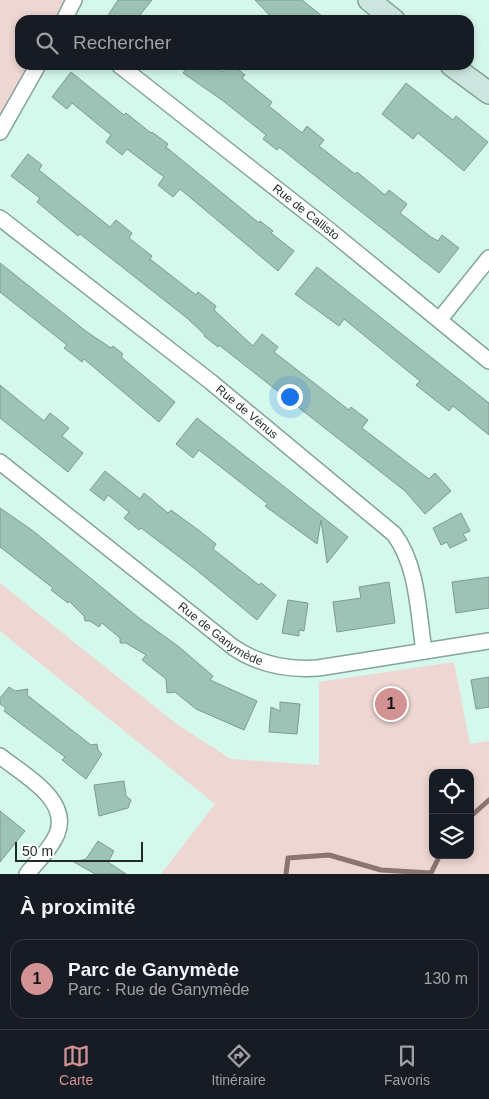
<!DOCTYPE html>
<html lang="fr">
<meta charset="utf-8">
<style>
:root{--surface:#171b24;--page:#242831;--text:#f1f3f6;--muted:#9ea1a6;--line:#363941;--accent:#d29192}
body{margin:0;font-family:Helvetica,sans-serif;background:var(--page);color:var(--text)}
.controls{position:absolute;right:15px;bottom:15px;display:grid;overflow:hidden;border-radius:10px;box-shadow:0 2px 8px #0003}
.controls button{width:45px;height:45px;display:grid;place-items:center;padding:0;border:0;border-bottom:1px solid var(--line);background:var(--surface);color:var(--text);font:25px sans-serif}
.scale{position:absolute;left:15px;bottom:12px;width:128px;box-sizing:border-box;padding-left:5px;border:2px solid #1f2c28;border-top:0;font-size:14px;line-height:18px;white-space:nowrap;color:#1f2c28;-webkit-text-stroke:4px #fff;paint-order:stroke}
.you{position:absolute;left:289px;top:396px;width:18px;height:18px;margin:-12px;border:4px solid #fff;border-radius:50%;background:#1a73e8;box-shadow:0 0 0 8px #1a73e833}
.badge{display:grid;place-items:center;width:32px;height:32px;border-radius:50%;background:var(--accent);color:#111;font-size:16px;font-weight:700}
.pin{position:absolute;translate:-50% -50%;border:2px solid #fff;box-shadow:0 1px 5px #0006}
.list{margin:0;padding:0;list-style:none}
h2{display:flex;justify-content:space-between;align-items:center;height:65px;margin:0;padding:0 20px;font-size:21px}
h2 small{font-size:16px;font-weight:400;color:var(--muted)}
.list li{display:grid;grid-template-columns:32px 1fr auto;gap:15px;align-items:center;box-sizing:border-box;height:80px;margin:0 10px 10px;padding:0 10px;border:1px solid var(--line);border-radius:15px}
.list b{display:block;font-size:19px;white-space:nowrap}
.list p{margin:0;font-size:16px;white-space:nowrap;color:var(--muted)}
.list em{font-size:16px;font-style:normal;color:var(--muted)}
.icon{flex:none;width:28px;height:28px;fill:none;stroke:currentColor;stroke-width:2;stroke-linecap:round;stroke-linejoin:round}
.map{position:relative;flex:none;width:489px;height:874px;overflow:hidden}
.search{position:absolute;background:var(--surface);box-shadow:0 2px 8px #0003;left:15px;right:15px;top:15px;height:55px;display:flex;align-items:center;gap:12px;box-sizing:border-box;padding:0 18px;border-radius:15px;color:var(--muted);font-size:19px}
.sheet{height:155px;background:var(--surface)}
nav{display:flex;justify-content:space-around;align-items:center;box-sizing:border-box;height:70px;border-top:1px solid var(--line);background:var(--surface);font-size:14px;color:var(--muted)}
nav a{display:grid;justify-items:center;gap:2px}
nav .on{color:var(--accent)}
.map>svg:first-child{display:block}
.green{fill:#eed6d2;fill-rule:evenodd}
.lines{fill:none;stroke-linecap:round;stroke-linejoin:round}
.stream{stroke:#8a7570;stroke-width:5}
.building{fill:#9dc3b6;stroke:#7c9c91}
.street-casing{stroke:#83a499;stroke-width:18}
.secondary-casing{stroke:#83a499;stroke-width:24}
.street{stroke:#fff;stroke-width:15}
.secondary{stroke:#cce6df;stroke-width:21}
.labels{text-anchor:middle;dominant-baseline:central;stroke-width:5;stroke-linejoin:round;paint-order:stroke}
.street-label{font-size:12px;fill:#1f2c28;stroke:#fff}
</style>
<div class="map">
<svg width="489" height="874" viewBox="0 0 489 874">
<rect width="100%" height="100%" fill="#d5f8ec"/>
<path class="green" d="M0,0h66l-11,20h-35v45h10l-30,52z
M0,583l178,142 53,34 88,6v-83l135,-20 16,82 19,-3v133h-328l54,-70 -215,-173zM433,773h37v82h-37z"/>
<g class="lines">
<path class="stream" d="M470,817l19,-17
M286,874l2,-16 41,-3 52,15 50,3 9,-18"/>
</g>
<path class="building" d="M118,0h34l-16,20h-31z
M255,0h47l25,20h-53z
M189,65h24l9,7 6,-7h5l12,10 -3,3 30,24 -3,4 33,27 5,-7 17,14 -5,6 36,28 2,-2 28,23 4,-5 18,14 -7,9 31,24 7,4 4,-6 17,13 -20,25 -135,-106 -25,-20 -2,3 -14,-11 3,-4 -44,-35 -39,-27z
M71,72l53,43 2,-2 25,20 1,-1 16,12 -2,3 93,76 1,-2 13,10 -2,2 23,18 -16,20 -98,-82 -7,8 -15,-12 6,-8 -37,-28 -5,6 -16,-13 5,-7 -39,-32 -5,6 -15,-12z
M406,83l47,37 3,-4 32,26 -24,29 -46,-38 -5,6 -31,-25z
M28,154l14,11 -3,5 71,57 6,-7 16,13 -3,5 23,18 -2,3 46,36 2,-3 18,14 -2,4 39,36 9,-12 16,13 -4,5 75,58 2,-3 17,13 -6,8 67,51 6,-6 16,18 -26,23 -20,-23 -186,-146 -1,2 -14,-11 1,-1 -18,-17 -107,-84 -2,2 -41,-34 3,-4 -29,-22z
M0,263l87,69 24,16 2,-2 10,8 -2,3 54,45 -16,20 -75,-63 -2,3 -18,-14 3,-3 -67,-53z
M317,267l172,136v32l-36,-29 -4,5 -33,-26 4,-4 -76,-62 -5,7 -44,-32z
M0,385l44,36 6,-8 19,15 -7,8 21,17 -15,19 -68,-54z
M197,418l151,119 -21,26 -6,-43 -4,24 -52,-38 3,-2 -69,-54 -6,8 -17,-14z
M105,471l35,28 4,-6 24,20 3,-3 30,22 15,12 -3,5 46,36 2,-2 15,12 -19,25 -63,-52 -53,-40 -2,2 -15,-12 5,-6 -21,-17 -4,6 -14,-11z
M0,508l32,22 107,88 39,28 35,30 -3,4 47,21 -13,29 -48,-21 -21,-17 -8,1 -1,-14 -24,-19 4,-5 -20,-12h-6v-5l-18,-15 -3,4 -9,-6h-5l-1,-5 -15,-15 -1,2 -17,-13 2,-2 -53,-41z
M461,513l9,18 -7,3 4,6 -17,8 -3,-6 -6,3 -8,-17z
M489,577v31l-33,5 -4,-31z
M389,582l6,41 -58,9 -4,-30 28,-4 -2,-11z
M288,600l20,3 -4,28 -5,-1v6l-17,-3z
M489,677v30l-13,2 -5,-29z
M9,687l6,4 13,-2 -1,6 64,50 6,-1 1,6 4,4 -16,25 -24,-19 3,-3 -61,-46 2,-3 -6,-4v-6z
M280,702l20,2 -3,30 -28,-2 2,-25 9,4z
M124,781l2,15 5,4 -3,8 -29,8 -5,-31z
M0,811l25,20 -25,31z
M98,841l16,10 -6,11 18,12h-31l-21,-12 12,-3z"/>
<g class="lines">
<g class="street-casing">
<g id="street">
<path d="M64,20l10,-20"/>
<path id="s1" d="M119,65l210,165 160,131"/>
<path d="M0,132l38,-67"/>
<path id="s2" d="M0,218l211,164 183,152c24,32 24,78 30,117"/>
<path d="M440,319l49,-61"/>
<path id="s3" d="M0,462l233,185c26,18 55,23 85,21l171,-27"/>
<path d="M0,756c22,18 71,43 57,78 -6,15 -20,27 -30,40"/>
</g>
</g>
<g class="secondary-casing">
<path id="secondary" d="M369,0l25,20
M451,65l38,28"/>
</g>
<use href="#street" class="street"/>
<use href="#secondary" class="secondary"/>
</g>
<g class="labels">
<g class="street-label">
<text stroke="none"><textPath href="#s1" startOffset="238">Rue de Callisto</textPath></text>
<text stroke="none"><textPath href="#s2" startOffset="314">Rue de Vénus</textPath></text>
<text stroke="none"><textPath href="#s3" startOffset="280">Rue de Ganymède</textPath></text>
</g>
</g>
</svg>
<div class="controls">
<button><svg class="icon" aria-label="locate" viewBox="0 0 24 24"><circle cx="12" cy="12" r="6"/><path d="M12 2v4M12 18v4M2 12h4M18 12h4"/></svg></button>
<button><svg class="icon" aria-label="layers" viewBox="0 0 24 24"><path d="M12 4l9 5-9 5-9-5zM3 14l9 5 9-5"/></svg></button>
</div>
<div class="scale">50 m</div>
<div class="you"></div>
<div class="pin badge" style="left:391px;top:704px">1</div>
<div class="search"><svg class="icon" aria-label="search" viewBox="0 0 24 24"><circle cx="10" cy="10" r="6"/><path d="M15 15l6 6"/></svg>Rechercher</div>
</div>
<section class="sheet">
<h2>À proximité<small></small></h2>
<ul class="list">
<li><span class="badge">1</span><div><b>Parc de Ganymède</b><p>Parc · Rue de Ganymède</p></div><em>130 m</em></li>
</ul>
</section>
<nav>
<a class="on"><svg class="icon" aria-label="map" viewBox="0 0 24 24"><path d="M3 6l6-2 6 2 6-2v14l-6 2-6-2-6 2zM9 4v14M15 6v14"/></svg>Carte</a>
<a><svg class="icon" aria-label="directions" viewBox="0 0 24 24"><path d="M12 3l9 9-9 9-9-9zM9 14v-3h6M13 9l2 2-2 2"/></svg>Itinéraire</a>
<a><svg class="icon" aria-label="saved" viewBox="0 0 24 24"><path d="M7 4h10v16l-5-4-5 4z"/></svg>Favoris</a>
</nav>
